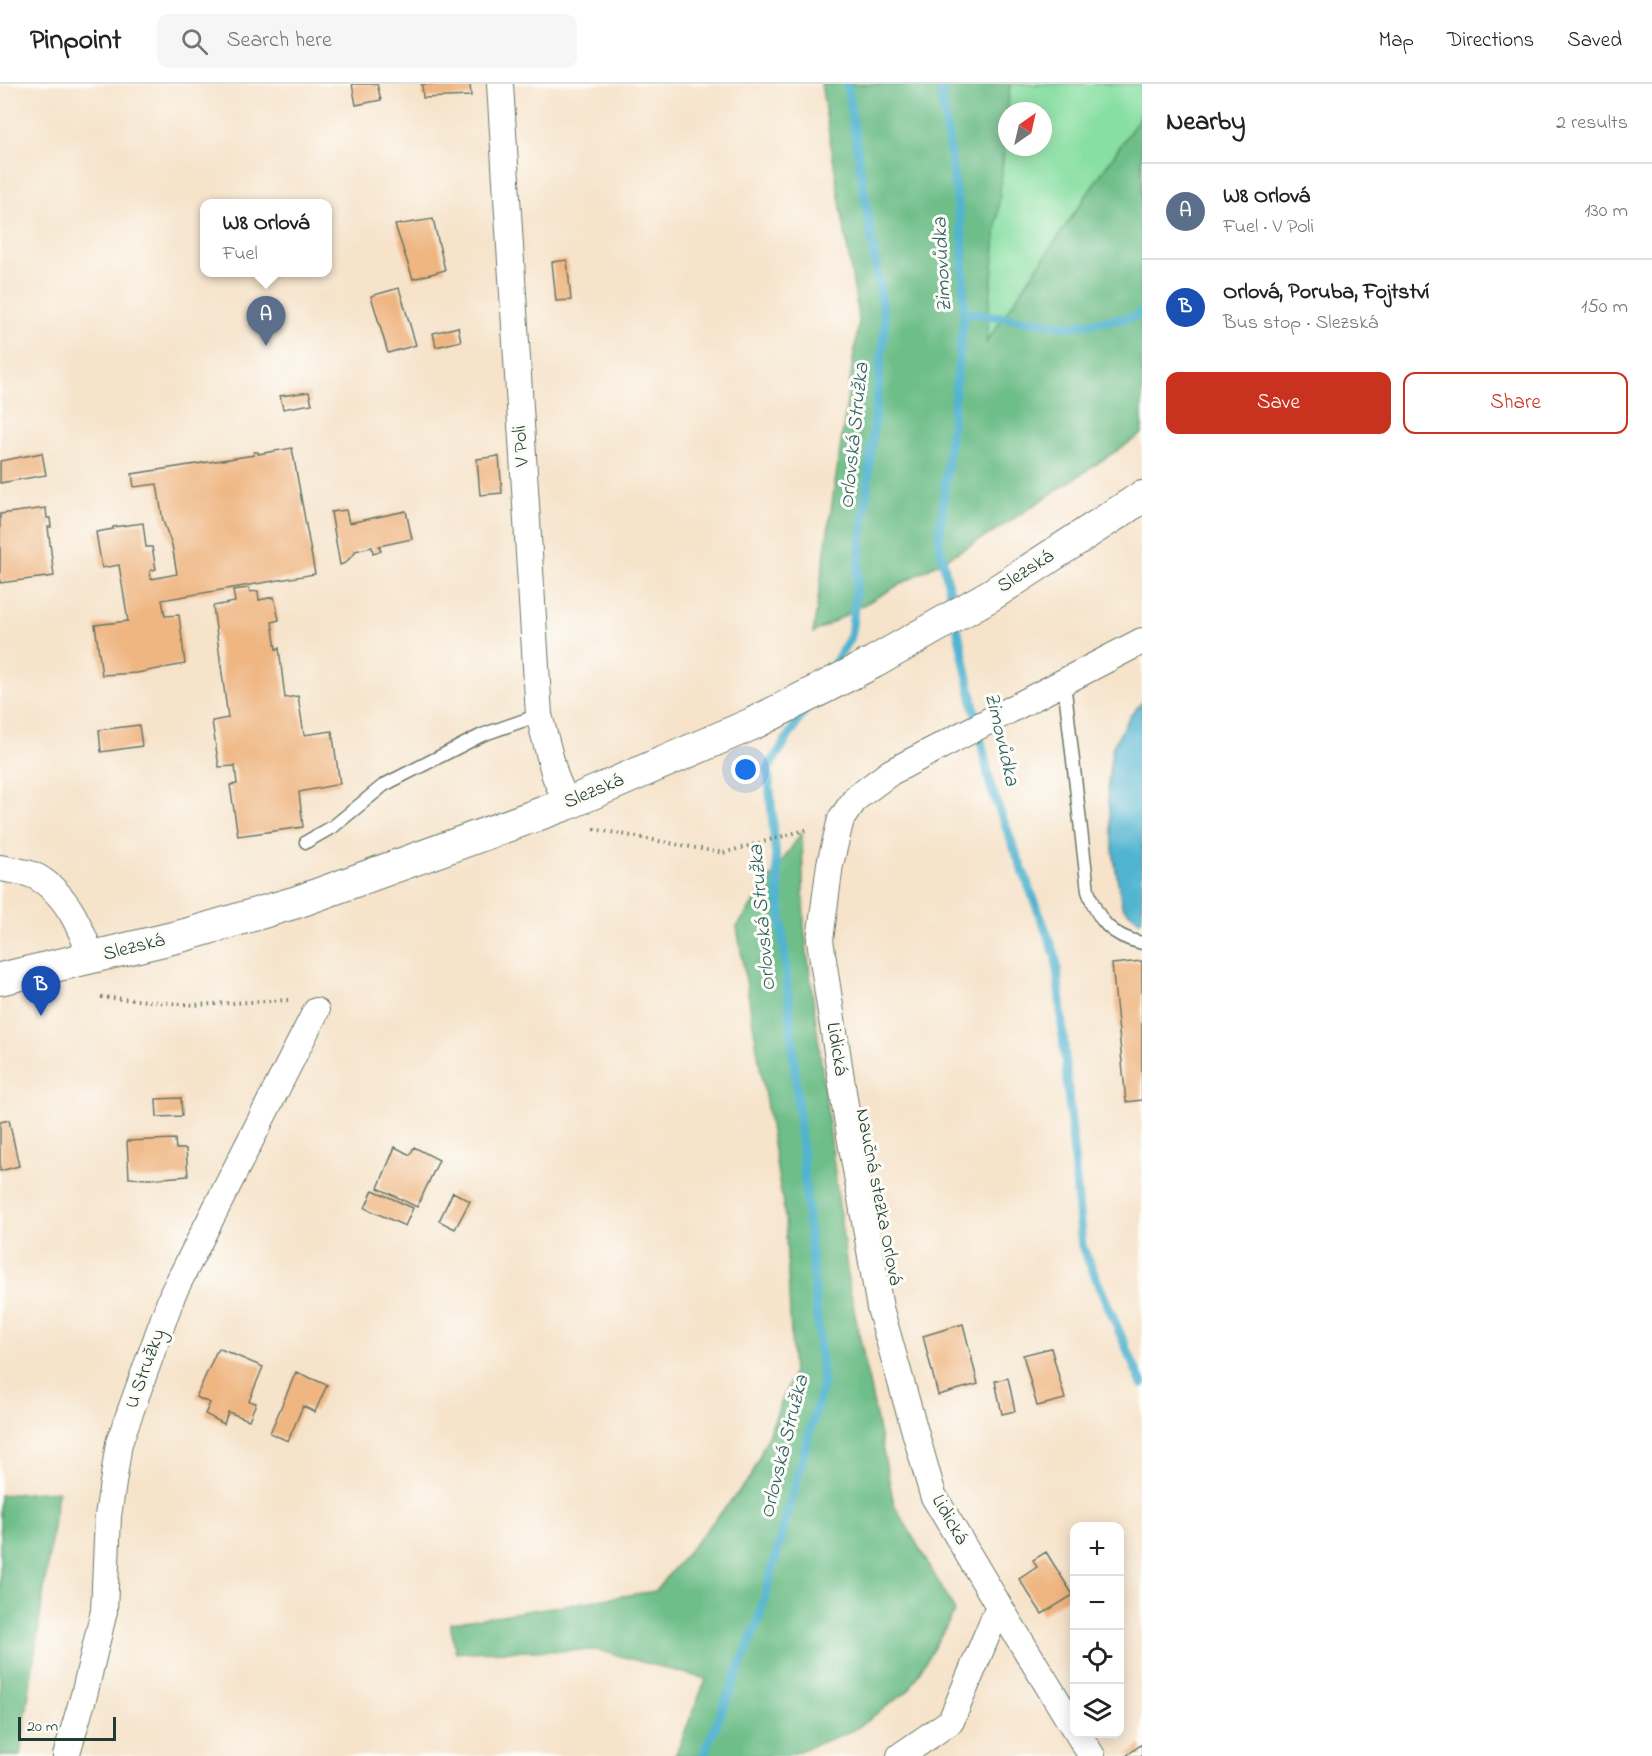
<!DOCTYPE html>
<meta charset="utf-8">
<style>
:root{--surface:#fff;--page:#f6f6f6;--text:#222;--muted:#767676;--line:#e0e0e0;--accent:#c8321e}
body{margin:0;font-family:"Indie Flower",sans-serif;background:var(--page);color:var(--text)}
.controls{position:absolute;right:18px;bottom:18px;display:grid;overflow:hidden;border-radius:12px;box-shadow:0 3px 15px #0003}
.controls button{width:54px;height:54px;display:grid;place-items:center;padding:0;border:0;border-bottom:2px solid var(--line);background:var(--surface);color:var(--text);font:30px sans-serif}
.compass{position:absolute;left:998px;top:18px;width:54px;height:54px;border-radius:50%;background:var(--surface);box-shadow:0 3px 15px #0003;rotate:34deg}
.scale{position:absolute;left:18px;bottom:15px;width:98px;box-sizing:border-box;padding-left:6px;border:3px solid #1f3d34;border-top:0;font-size:16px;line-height:21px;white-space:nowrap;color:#1f3d34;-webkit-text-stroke:4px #fdfcf7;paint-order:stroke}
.you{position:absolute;left:746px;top:686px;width:21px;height:21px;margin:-15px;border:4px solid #fff;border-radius:50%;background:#1a73e8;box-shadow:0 0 0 9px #1a73e833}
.badge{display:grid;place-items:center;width:39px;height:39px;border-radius:50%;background:var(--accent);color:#fff;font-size:20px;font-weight:700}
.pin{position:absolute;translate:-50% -50px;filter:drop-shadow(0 2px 3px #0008)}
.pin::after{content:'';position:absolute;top:32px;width:21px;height:18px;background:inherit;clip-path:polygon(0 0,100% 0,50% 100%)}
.popup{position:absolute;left:200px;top:115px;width:132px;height:78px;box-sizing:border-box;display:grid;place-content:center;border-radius:12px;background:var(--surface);filter:drop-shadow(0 2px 4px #0005);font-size:20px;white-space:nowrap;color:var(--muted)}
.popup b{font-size:22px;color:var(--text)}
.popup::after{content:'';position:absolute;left:50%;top:100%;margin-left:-12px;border:12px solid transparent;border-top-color:var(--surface)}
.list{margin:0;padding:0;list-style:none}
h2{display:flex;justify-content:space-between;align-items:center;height:78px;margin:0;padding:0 24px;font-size:26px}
h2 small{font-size:20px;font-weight:400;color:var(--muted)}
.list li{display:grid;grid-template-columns:39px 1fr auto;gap:18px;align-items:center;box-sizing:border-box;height:96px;padding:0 24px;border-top:2px solid var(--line)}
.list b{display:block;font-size:22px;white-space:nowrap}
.list p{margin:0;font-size:20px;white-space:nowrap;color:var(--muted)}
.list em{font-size:20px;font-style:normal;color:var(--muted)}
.actions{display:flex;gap:12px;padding:18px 24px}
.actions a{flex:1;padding:14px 0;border:2px solid var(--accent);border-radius:12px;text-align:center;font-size:21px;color:var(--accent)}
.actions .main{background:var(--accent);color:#fff}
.icon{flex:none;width:33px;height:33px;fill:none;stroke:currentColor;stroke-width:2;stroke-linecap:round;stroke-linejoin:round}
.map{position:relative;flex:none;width:1142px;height:1672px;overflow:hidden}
header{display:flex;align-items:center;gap:36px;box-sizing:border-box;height:84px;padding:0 30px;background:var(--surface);border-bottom:2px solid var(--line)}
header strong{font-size:28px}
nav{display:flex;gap:33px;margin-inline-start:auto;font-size:21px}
.search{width:420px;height:54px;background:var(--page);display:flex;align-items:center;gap:15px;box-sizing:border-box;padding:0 21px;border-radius:12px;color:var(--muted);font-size:22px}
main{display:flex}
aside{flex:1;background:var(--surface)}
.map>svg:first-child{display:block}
.green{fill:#88dfa3;stroke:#548e6c;stroke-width:1.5}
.forest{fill:#6ebe89;stroke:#467e5e;stroke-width:1.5}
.water{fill:#51b4d0;stroke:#387882;stroke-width:1.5}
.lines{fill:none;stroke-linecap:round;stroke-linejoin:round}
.stream{stroke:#51b4d0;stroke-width:9}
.building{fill:#efb682}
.service-casing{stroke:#6a7768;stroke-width:15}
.minor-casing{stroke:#6a7768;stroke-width:28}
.tertiary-casing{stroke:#6a7768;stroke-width:34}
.path{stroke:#6a7768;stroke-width:4;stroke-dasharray:1.5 4.5;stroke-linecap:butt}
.service{stroke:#fff;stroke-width:12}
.minor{stroke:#fff;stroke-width:26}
.tertiary{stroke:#fff;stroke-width:32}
.labels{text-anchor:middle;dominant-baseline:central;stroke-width:6;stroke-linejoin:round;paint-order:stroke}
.street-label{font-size:20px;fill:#1f3d34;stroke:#fdfcf7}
.water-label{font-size:21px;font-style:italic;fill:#2e6163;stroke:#fdfcf7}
</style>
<header>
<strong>Pinpoint</strong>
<div class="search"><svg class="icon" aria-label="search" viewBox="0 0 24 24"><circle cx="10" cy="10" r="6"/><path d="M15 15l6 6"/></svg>Search here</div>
<nav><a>Map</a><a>Directions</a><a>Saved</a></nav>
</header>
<main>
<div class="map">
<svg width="1142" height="1672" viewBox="0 0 1142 1672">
<rect width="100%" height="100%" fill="#fdfcf7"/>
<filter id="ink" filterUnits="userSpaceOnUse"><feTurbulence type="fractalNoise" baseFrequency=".0167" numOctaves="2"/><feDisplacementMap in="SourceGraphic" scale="12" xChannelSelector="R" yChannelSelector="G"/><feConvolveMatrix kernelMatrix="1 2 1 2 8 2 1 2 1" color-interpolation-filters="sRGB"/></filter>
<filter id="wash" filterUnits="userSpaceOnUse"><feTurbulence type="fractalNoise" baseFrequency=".008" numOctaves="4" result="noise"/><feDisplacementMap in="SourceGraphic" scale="24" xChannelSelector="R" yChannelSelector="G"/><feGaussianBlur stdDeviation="1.35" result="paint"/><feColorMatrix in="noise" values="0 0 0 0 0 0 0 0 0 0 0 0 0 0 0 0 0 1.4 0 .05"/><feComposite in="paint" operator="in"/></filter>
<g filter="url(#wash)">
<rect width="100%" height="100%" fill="#f6e3ca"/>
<path class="green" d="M1010,0h132v30l-157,230 22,-229v32h36v-36h-36z"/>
<path class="forest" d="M821,0h189l-24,259 156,-229v320l-150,99 -179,100 46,-313z
M802,748l2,94 45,359 45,219 61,107 -46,79 -55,40 -68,26h-111l31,-77 -108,-29 -142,2 -6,-29 205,-32 96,-114 42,-103 -8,-157 -48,-290z
M58,1407l-38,265h-20v-261z"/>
<path class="water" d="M1142,618v218l-3,1 -17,-15 -8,-47 -7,-68 5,-43 18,-32z"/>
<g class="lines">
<path class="stream" d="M940,0l23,157 1,71 -25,229 52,247 65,169 26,289 60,138
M964,228l105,14 65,-9 8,-6
M828,590l23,-38 34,-312 -38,-240
M703,1672l54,-131 66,-241 -55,-615 38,-61"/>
</g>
<g id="blocks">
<path class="building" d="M352,0h25l4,16 -25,5z
M422,0h48l1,12 -48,2z
M433,135l12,51 -32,9 -18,-54z
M567,176l4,40 -15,1 -4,-39z
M399,204l17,57 -28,8 -17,-57z
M458,243l3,14 -25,6 -3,-14z
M309,308l3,12 -29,5 -3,-13z
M292,364l23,126 -153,26 3,16 14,-1 6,49 -48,9 -35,2 -7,-50 33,-4 -9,-56 -17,3 -6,-36 17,-3v-2l30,-4 3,24h6l4,22 -6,2 1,8 26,-5 -5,-29 -9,-24 -6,-37 -23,3 -2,-13 122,-19v-3h4v2z
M42,369l4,22 -46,8v-22z
M499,372l3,37 -22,2 -3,-36z
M46,424l1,10h3l1,9h-3l6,49 -54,7v-69z
M346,426l3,13 57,-12 6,28 -33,7 2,5 -8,2 -1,-6 -17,4v2l-10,10 -5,2 -9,-53z
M249,504l1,4 8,-1 1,9 15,-3 5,23 -7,2 4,27 3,-1 6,50 13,-2 6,39 28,-4 8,53 -41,8 4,35 -65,9 -8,-51 7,-1 -2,-18 -16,1 -7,-46 16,-3 -15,-112 22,-4 -2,-12z
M139,641l3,21 -41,6 -2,-22z
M1142,877v139l-16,2 -14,-138z
M181,1014l1,18 -25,1 -1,-18z
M9,1036l10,46 -19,5v-49z
M175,1055l1,10h10l2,27 -39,3 -20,-1 -2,-37z
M395,1063l15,8 4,-8 25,13 -22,47 -39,-19z
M373,1106l40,18 -8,18 -40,-18z
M453,1108l17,9 -15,28 -16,-8z
M963,1240l15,60 -40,11 -15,-59z
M218,1264l45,19 -14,34 7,2 -7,17 -21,-8 -4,12 -19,-10 5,-11 -14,-6z
M1051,1264l14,51 -28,7 -14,-51z
M296,1288l31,13 -12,27 -12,-6 -15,35 -18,-8z
M1008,1294l7,33 -13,3 -7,-33z
M1046,1468l27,43 -31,19 -23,-35 18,-12 -4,-7z
M1142,1660v12h-16z"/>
</g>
</g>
<g filter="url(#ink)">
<use href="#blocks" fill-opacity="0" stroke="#6a7768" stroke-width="1.5"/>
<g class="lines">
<g class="service-casing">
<path id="service" d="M1064,598l24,209c10,30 23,45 54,52
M306,758l28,-16 50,-41 98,-50 57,-20"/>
</g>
<g class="minor-casing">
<path id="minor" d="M500,0l39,631 16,61 12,28
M0,784c11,2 27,3 37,9 31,18 43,50 55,81
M999,1522l75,122
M1078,1650l14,22
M66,1672l18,-61 20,-84 4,-95 11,-73 54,-150 143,-282
M900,1672l51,-35 48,-115 -66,-111 -53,-187 -33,-190 -27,-178 10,-76 11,-45 15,-21 35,-26 251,-131"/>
</g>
<g class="tertiary-casing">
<path id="tertiary" d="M0,895l185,-44 112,-33 270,-98 185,-80 122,-62 117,-67 151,-98"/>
</g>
<path class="path" d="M594,745l129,24 86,-24
M101,913l93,8 95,-5"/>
<use href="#service" class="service"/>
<use href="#minor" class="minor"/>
<use href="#tertiary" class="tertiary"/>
</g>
</g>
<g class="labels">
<g class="street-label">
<text transform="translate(522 362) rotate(-94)">V Poli</text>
<text transform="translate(1026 488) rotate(-33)">Slezská</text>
<text transform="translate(594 708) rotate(-23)">Slezská</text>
<text transform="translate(134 864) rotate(-14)">Slezská</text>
<text transform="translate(836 965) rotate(81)">Lidická</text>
<text transform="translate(878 1113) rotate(79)">Naučná stezka Orlová</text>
<text transform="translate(146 1285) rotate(-70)">U Stružky</text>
<text transform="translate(949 1436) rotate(60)">Lidická</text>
</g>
<g class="water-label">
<text transform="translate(943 181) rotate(-93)">Zimovůdka</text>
<text transform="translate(855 352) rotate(-84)">Orlovská Stružka</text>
<text transform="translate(1001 655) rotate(77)">Zimovůdka</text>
<text transform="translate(763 834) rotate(-95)">Orlovská Stružka</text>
<text transform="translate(785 1363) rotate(-76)">Orlovská Stružka</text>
</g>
</g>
</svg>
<div class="controls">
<button>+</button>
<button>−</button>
<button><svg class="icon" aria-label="locate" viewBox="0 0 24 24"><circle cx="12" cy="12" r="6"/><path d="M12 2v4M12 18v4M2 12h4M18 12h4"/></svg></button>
<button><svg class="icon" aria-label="layers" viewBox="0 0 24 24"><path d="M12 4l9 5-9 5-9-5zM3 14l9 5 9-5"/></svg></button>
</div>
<svg class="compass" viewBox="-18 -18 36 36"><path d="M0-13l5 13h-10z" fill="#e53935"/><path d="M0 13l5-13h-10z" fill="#767676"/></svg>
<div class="scale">20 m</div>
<div class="you"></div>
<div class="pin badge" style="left:266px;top:262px;background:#5c6f8a">A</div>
<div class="popup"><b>W8 Orlová</b>Fuel</div>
<div class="pin badge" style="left:41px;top:932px;background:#1a4fb4">B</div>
</div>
<aside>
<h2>Nearby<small>2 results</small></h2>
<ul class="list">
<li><span class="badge" style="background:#5c6f8a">A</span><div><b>W8 Orlová</b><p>Fuel · V Poli</p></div><em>130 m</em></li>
<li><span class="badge" style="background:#1a4fb4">B</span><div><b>Orlová, Poruba, Fojtství</b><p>Bus stop · Slezská</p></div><em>150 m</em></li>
</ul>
<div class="actions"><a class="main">Save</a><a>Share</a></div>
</aside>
</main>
